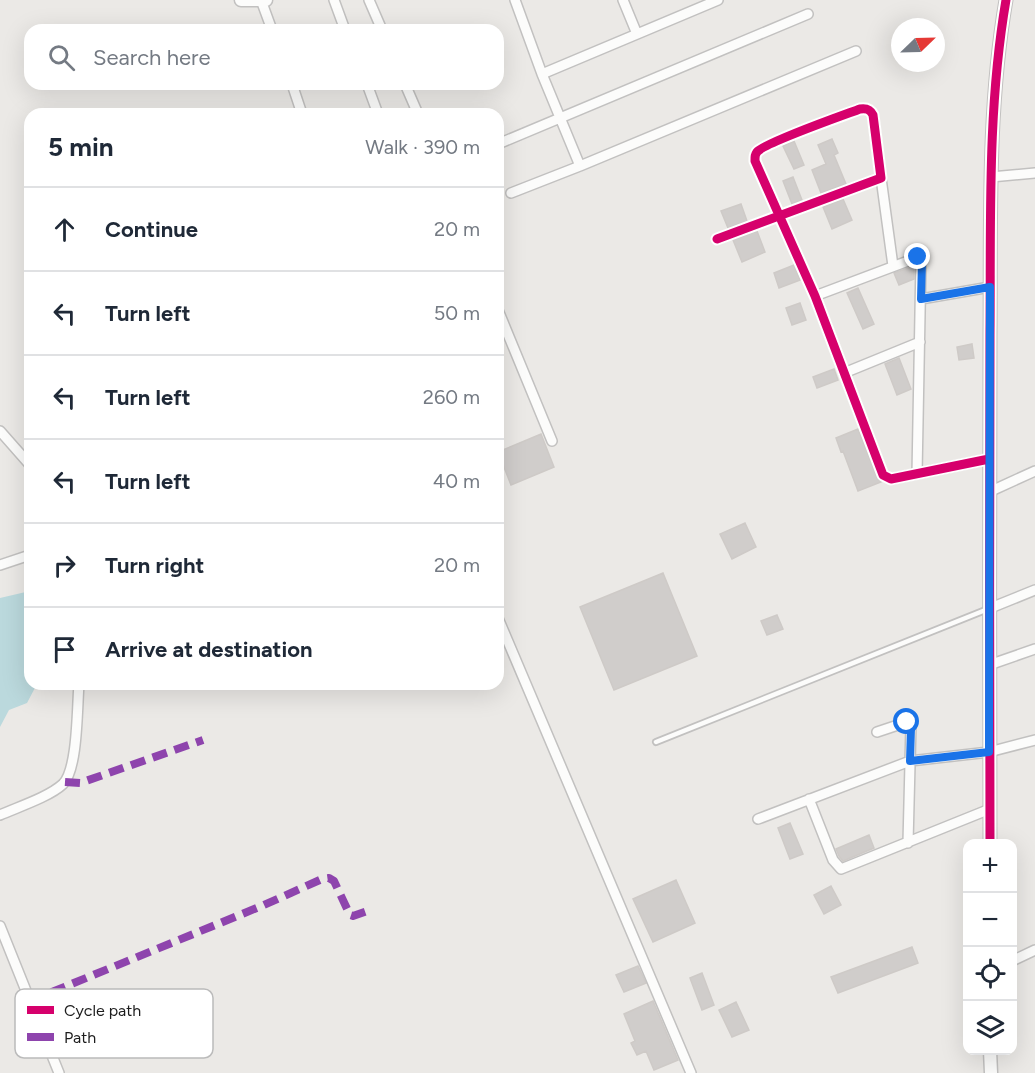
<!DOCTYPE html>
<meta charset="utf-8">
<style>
:root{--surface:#fff;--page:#f6f6f7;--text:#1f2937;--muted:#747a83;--line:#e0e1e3}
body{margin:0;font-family:Figtree,sans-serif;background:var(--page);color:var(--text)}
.controls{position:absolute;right:18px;bottom:18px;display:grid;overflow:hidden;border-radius:12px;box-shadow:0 6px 24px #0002}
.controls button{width:54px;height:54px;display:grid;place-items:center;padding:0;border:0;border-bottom:2px solid var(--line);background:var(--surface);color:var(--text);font:30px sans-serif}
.compass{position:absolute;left:891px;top:18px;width:54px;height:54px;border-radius:50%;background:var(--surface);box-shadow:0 6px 24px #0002;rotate:67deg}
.stop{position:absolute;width:18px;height:18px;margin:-14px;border:4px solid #1a73e8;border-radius:50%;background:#fff}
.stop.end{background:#1a73e8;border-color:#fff;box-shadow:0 2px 6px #0008}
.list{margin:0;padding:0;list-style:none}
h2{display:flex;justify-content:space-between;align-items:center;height:78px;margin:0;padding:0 24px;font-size:26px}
h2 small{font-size:20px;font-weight:400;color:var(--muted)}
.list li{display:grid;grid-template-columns:39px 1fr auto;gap:18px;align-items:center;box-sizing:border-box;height:84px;padding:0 24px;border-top:2px solid var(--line)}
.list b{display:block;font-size:22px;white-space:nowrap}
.list em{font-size:20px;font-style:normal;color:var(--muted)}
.icon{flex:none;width:33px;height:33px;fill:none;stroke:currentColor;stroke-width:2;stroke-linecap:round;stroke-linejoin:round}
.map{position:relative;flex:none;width:1035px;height:1073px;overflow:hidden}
.search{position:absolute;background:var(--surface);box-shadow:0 6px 24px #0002;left:24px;top:24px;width:480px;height:66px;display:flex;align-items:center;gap:15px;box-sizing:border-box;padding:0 21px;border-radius:18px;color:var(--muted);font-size:22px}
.panel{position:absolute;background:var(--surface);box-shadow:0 6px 24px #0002;left:24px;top:108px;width:480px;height:582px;border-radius:18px}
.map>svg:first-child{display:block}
.water{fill:#bbd9dd}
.building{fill:#d0cdcb;stroke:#cecac7;stroke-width:1.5}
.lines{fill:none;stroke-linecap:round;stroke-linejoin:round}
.service-casing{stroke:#c2c1c0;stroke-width:8}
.minor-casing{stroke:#c2c1c0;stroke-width:12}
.tertiary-casing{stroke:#c2c1c0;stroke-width:15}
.service{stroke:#fcfcfb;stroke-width:4.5}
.minor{stroke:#fcfcfb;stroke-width:9}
.tertiary{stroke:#fcfcfb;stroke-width:12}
.quiet{stroke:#8e44ad;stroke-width:8;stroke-dasharray:15 8;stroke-linecap:butt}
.cycleway-casing{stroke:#fff;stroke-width:13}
.cycleway{stroke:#d6006c;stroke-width:9}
.route{stroke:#1a73e8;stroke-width:8}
.key{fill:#fff;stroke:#bbb;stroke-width:1.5}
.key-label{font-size:16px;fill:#1d1d1d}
</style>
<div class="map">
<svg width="1035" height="1073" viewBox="0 0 1035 1073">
<rect width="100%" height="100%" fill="#ebe9e6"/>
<path class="water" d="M30,591v93h7l-10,19 -18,7 -9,17v-129z"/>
<path class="building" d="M832,139l6,14 -4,2 12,29 -25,9 -9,-23 14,-6 -8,-19z
M794,141l10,24 -10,4 -11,-23z
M793,177l9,23 -10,4 -9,-23z
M843,199l9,21 -20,9 -9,-22z
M741,204l6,17 -19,7 -7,-17z
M757,231l8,21 -23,10 -9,-22z
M794,265l6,15 -21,8 -5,-15z
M914,266v13l-15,6 -5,-12z
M858,288l16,36 -11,5 -16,-36z
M800,303l6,17 -14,5 -6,-17z
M972,344l2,14 -15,2 -2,-13z
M899,358l12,31 -14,6 -12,-31z
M834,369l4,11 -21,8 -4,-11z
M858,429l19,48 4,5 -23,9 -15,-40 -2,1 -5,-14z
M541,434l13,33 -43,18 -13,-33z
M745,523l11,24 -24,12 -12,-25z
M663,573l34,83 -83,34 -34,-83z
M777,615l6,14 -16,6 -6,-14z
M790,823l13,31 -13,5 -12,-31z
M869,835l5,13 -31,13 -4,-5 -3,-7z
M676,880l19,43 -42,19 -20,-43z
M831,886l10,19 -17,9 -10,-19z
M912,947l6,16 -80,30 -7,-16z
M638,966l8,17 -22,9 -8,-17z
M702,973l12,32 -12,5 -12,-32z
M653,1001l25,59 -24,10 -8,-19 -9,4 -6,-12 4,-2 -11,-27z
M736,1002l13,28 -17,7 -13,-27z"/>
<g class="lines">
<g class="service-casing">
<path id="service" d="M656,742l332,-133"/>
</g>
<g class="minor-casing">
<path id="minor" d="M261,0l11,30
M334,0l11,30
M369,0l13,30
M515,0l27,74 38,92 276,-115
M623,0l14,34
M542,74l176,-74
M292,84l10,30
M367,84l11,30
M405,84l13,30
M498,144l310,-130
M991,177l44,-4
M881,178l12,88
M511,193l69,-27
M717,239l164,-61 -8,-63c-3,-6 -7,-7 -13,-6 -16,6 -96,34 -103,43 -2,3 -2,4 -2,9l60,135 68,179 8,4 98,-20
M815,296l101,-38 5,2 -4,214
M921,299l69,-12
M498,310l54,131
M844,373l76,-31
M0,431l30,34
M989,492l46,-21
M0,565l30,-10
M988,609l47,-19
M498,618l193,455
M989,665l46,-16
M877,732l30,-10 4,2 -3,119
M809,799l24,61 8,9 149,-60
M0,815c18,-8 49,-18 63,-31 15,-15 14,-77 16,-100
M758,819l152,-58 79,-9 46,-12
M0,926l59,147
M1012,961l23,-11"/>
</g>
<g class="tertiary-casing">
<path id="tertiary" d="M241,0h25
M990,844c0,-170 -1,-339 0,-509 1,-111 -3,-225 16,-335
M990,1050l1,23"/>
</g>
<use href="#service" class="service"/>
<use href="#minor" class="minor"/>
<use href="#tertiary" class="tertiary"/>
<path class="quiet" d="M65,782l15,1 123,-43
M30,1001l234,-96 58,-26 7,-1 5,3 16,34 3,1 17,-6"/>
<g class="cycleway-casing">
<path id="cycleway" d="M717,239l164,-61 -8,-63c-3,-6 -7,-7 -13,-6 -16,6 -96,34 -103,43 -2,3 -2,4 -2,9l60,135 68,179 8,4 98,-20
M990,844c0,-170 -1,-339 0,-509 1,-111 -3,-225 16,-335"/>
</g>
<use href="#cycleway" class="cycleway"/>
</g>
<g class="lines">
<path class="route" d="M907,722l3,1 1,5 -1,33 79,-9 1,-465 -69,12 1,-37 -4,-5"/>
</g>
<rect x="15" y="989" width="198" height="69" rx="9" class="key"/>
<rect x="27" y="1006" width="27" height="8" fill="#d6006c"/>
<rect x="27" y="1033" width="27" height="8" fill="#8e44ad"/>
<g class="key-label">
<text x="64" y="1016">Cycle path</text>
<text x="64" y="1043">Path</text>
</g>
</svg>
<div class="controls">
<button>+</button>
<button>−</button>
<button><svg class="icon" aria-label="locate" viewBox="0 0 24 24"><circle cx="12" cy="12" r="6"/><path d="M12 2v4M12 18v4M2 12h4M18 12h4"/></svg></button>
<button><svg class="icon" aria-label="layers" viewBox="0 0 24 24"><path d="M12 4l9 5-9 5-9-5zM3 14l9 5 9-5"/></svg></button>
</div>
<svg class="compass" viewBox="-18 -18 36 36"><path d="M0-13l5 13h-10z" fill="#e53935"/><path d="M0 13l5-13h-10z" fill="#747a83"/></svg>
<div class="stop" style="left:907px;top:722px"></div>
<div class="stop end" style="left:918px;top:257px"></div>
<div class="search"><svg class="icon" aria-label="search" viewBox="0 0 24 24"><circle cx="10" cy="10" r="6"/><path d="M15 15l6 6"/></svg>Search here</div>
<section class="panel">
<h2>5 min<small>Walk · 390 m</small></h2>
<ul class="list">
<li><svg class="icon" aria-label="ahead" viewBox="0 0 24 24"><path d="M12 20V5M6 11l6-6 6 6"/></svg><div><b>Continue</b></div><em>20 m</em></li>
<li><svg class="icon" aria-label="left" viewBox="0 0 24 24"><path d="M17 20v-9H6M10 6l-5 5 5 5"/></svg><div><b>Turn left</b></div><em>50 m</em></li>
<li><svg class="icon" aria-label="left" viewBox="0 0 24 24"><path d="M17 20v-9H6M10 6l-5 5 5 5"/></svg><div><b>Turn left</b></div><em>260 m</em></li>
<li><svg class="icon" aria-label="left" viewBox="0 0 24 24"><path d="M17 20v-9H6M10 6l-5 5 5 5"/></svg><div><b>Turn left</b></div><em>40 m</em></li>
<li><svg class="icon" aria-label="right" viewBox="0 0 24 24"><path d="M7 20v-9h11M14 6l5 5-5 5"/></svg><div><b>Turn right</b></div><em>20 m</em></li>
<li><svg class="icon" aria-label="arrive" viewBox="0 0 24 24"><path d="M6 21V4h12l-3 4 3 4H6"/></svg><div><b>Arrive at destination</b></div></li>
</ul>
</section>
</div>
